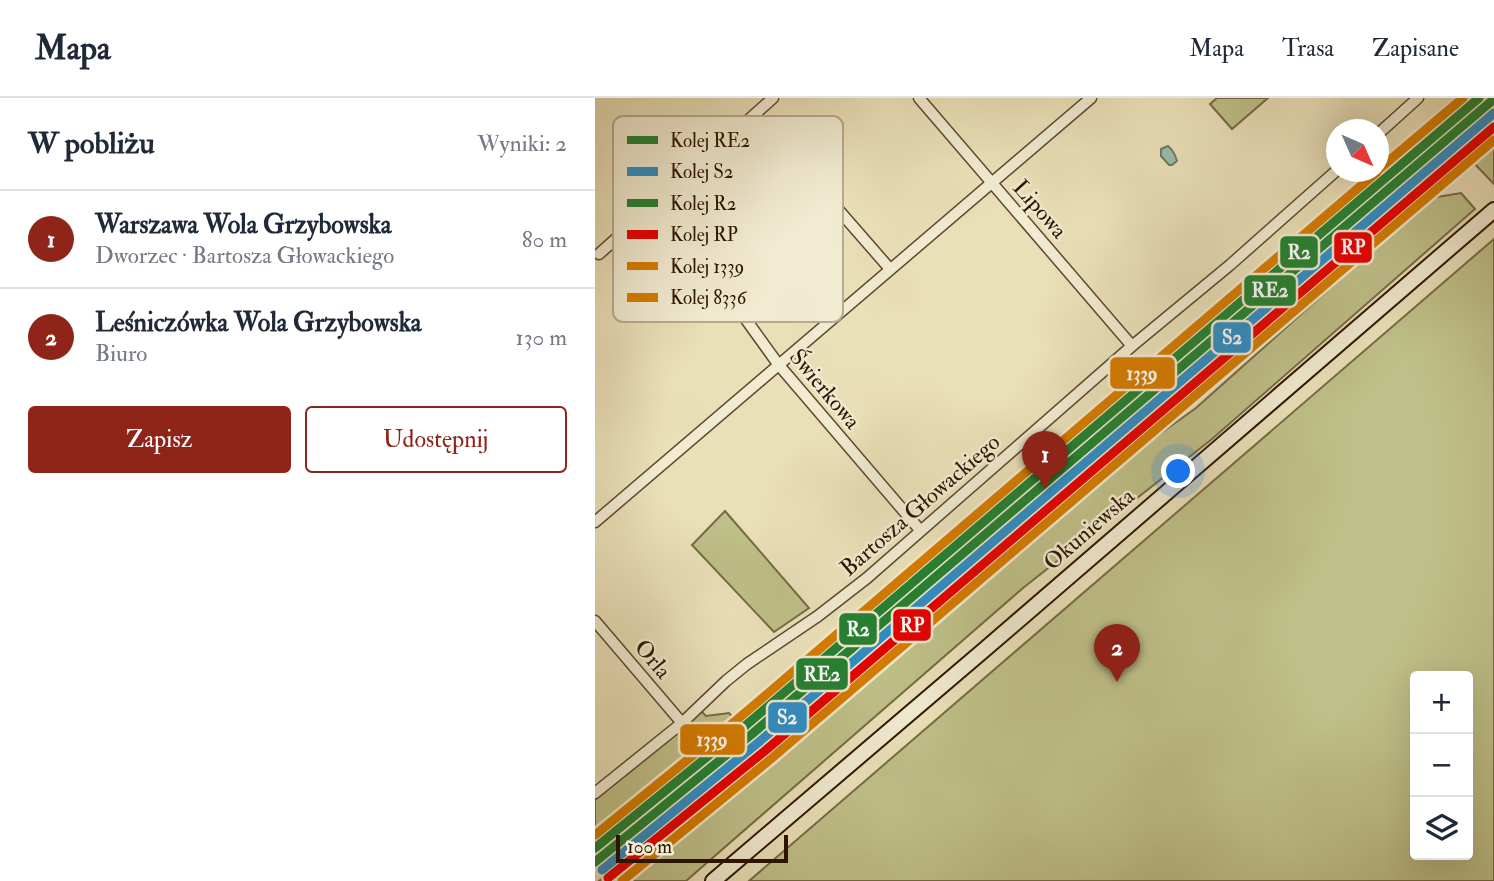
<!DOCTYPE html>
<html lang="pl">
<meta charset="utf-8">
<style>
:root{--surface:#fff;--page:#f6f6f7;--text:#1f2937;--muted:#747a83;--line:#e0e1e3;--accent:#8f2418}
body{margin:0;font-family:"IM FELL Double Pica",serif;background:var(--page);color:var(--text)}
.controls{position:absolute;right:21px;bottom:21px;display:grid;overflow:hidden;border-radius:7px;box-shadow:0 7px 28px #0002}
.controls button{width:63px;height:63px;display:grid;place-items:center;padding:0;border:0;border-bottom:2px solid var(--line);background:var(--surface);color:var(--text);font:35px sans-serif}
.compass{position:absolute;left:731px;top:21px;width:63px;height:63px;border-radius:50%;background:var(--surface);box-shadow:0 7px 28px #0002;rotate:135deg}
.scale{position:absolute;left:21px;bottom:18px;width:172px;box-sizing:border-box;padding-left:7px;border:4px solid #2d1500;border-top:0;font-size:19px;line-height:24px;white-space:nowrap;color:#2d1500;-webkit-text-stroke:5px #f1ebd1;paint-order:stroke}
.you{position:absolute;left:584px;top:374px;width:24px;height:24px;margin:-18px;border:5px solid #fff;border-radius:50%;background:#1a73e8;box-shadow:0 0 0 10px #1a73e833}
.badge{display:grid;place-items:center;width:46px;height:46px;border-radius:50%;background:var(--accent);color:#fff;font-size:23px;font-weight:700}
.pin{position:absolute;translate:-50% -58px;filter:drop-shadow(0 2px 4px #0008)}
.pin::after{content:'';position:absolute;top:37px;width:24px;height:21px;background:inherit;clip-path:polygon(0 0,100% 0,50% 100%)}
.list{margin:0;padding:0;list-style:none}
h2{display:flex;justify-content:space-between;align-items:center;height:91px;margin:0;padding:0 28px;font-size:30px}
h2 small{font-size:23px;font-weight:400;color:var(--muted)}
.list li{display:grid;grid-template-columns:46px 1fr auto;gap:21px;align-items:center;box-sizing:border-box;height:98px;padding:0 28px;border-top:2px solid var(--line)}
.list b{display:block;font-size:26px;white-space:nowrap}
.list p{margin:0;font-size:23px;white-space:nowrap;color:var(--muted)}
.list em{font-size:23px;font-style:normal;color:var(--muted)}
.actions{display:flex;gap:14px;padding:21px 28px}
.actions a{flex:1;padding:16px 0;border:2px solid var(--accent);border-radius:7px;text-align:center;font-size:24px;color:var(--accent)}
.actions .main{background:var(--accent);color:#fff}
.icon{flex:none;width:38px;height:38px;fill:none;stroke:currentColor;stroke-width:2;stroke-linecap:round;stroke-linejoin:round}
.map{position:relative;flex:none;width:899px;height:783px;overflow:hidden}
header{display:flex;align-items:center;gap:42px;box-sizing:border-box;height:98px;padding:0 35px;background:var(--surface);border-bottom:2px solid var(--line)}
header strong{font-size:33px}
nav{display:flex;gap:38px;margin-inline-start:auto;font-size:24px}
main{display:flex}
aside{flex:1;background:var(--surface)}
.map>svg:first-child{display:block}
.green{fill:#bfc089;stroke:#766a44;stroke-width:2;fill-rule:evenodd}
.water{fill:#98bdab;stroke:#6d7a67;stroke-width:2}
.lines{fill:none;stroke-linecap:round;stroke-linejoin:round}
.stream{stroke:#6d7a67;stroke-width:3.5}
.street-casing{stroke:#5c482e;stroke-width:13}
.secondary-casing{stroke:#2d1500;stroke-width:18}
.street{stroke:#f1ebd1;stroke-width:10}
.secondary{stroke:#f1ebd1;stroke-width:14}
.rail-1-casing{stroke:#f1ebd1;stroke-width:14}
.rail-2-casing{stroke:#f1ebd1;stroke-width:14}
.rail-3-casing{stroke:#f1ebd1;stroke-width:14}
.rail-4-casing{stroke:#f1ebd1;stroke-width:14}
.rail-5-casing{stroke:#f1ebd1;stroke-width:14}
.rail-6-casing{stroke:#f1ebd1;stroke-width:14}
.rail-1{stroke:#238132;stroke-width:9}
.rail-2{stroke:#2e8ec7;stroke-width:9}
.rail-3{stroke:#238132;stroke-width:9}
.rail-4{stroke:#e50000;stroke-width:9}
.rail-5{stroke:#d57b00;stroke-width:9}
.rail-6{stroke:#d57b00;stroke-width:9}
.labels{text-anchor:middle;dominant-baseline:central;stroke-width:5;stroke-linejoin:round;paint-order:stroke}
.street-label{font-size:23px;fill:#2d1500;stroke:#f1ebd1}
.key{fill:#f1ebd1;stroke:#b6ab92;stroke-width:2}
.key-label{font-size:19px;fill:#2d1500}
.line-badge{stroke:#f1ebd1;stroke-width:2.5}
.badge-label{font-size:19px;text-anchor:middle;font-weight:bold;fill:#fff}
</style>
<header>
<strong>Mapa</strong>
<nav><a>Mapa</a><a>Trasa</a><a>Zapisane</a></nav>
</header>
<main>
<aside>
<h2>W pobliżu<small>Wyniki: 2</small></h2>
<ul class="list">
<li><span class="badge">1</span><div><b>Warszawa Wola Grzybowska</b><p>Dworzec · Bartosza Głowackiego</p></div><em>80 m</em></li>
<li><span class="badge">2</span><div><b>Leśniczówka Wola Grzybowska</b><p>Biuro</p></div><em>130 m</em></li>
</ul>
<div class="actions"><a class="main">Zapisz</a><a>Udostępnij</a></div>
</aside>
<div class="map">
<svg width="899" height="783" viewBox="0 0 899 783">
<rect width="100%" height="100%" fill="#eae0b8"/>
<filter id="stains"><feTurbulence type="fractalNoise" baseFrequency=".00286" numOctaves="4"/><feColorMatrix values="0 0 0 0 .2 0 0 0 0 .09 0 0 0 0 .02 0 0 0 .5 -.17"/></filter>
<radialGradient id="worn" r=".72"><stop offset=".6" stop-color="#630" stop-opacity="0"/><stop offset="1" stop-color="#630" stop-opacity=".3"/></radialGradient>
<path class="green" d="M622,0h51l-36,31 -22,-25z
M899,31v55l-25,-26 11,-9 -2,-7z
M866,95l14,16 -263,230 -189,149 -337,293h-87l144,-111 264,-230 72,-48 117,-84 235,-210z
M899,141v642h-745zM820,578h53v179h-53z
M130,413l84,97 -35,24 -82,-87z
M106,613l5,5 23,-3 17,20 -8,7 -4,-3 -139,111v-48z"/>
<path class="water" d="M573,48c5,4 7,8 9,15l-5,4h-3l-8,-9v-7z"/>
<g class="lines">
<path class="stream" d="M146,619l284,-243"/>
<g class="street-casing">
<path id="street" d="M324,0l213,248
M160,16l135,155
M783,36l40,-36
M65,102l118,164 142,166
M4,156l174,-156
M0,424l496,-424
M0,523l87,102
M0,695l87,-70 44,-42 21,-17 71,-48 49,-38 265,-232 98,-81 106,-94"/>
</g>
<g class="secondary-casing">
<path id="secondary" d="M118,783l271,-231 510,-440"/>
</g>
<use href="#street" class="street"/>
<use href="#secondary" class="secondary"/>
<g class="rail-1-casing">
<path id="rail-1" d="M0,764l157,-128 742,-635"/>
</g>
<g class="rail-2-casing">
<path id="rail-2" d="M7,772l157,-128 735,-629"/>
</g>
<g class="rail-3-casing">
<path id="rail-3" d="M0,750l150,-122 734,-628"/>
</g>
<g class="rail-4-casing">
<path id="rail-4" d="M13,780l158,-128 728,-623"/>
</g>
<g class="rail-5-casing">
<path id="rail-5" d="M783,72l85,-72
M0,737l144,-117 638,-546"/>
</g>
<g class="rail-6-casing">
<path id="rail-6" d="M27,783l150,-123 722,-618"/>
</g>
<use href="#rail-1" class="rail-1"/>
<use href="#rail-2" class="rail-2"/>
<use href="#rail-3" class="rail-3"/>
<use href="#rail-4" class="rail-4"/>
<use href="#rail-5" class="rail-5"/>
<use href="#rail-6" class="rail-6"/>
</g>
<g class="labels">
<g class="street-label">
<text transform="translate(445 111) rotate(49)">Lipowa</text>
<text transform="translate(230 291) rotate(50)">Świerkowa</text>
<text transform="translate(325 407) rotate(-41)">Bartosza Głowackiego</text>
<text transform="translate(494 431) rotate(-41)">Okuniewska</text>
<text transform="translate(58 561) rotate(50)">Orla</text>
</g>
</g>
<rect x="18" y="18" width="230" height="206" rx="10" class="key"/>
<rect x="32" y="38" width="31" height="8" fill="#238132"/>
<rect x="32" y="69" width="31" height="9" fill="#2e8ec7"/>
<rect x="32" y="101" width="31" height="8" fill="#238132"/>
<rect x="32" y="132" width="31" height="9" fill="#e50000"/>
<rect x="32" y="164" width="31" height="8" fill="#d57b00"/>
<rect x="32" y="195" width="31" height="9" fill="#d57b00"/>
<g class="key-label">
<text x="75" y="49">Kolej RE2</text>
<text x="75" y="80">Kolej S2</text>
<text x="75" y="112">Kolej R2</text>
<text x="75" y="143">Kolej RP</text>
<text x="75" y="175">Kolej 1339</text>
<text x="75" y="206">Kolej 8336</text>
</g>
<g class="line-badge">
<rect x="738" y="133" width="40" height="33" rx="7" fill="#e50000"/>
<rect x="684" y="137" width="40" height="34" rx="7" fill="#238132"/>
<rect x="648" y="176" width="54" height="33" rx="7" fill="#238132"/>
<rect x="617" y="223" width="40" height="33" rx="7" fill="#2e8ec7"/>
<rect x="514" y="258" width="67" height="34" rx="7" fill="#d57b00"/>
<rect x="297" y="510" width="40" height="34" rx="7" fill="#e50000"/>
<rect x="243" y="514" width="40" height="34" rx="7" fill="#238132"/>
<rect x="200" y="559" width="54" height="34" rx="7" fill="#238132"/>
<rect x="172" y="603" width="41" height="33" rx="7" fill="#2e8ec7"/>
<rect x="84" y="625" width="67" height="33" rx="7" fill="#d57b00"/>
</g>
<g class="badge-label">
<text x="758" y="156">RP</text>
<text x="704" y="161">R2</text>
<text x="675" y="199">RE2</text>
<text x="637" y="246">S2</text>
<text x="547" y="282">1339</text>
<text x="317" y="534">RP</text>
<text x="263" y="538">R2</text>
<text x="227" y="583">RE2</text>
<text x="192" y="626">S2</text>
<text x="117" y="648">1339</text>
</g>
<rect width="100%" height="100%" filter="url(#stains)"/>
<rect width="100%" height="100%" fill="url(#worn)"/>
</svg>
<div class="controls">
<button>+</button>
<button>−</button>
<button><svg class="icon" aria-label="layers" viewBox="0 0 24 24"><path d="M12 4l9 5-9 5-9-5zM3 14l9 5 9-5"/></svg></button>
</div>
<svg class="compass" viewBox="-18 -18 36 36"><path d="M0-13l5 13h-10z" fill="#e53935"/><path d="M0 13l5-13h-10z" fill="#747a83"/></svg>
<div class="scale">100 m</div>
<div class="you"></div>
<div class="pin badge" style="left:450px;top:391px">1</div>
<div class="pin badge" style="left:522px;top:584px">2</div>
</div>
</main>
